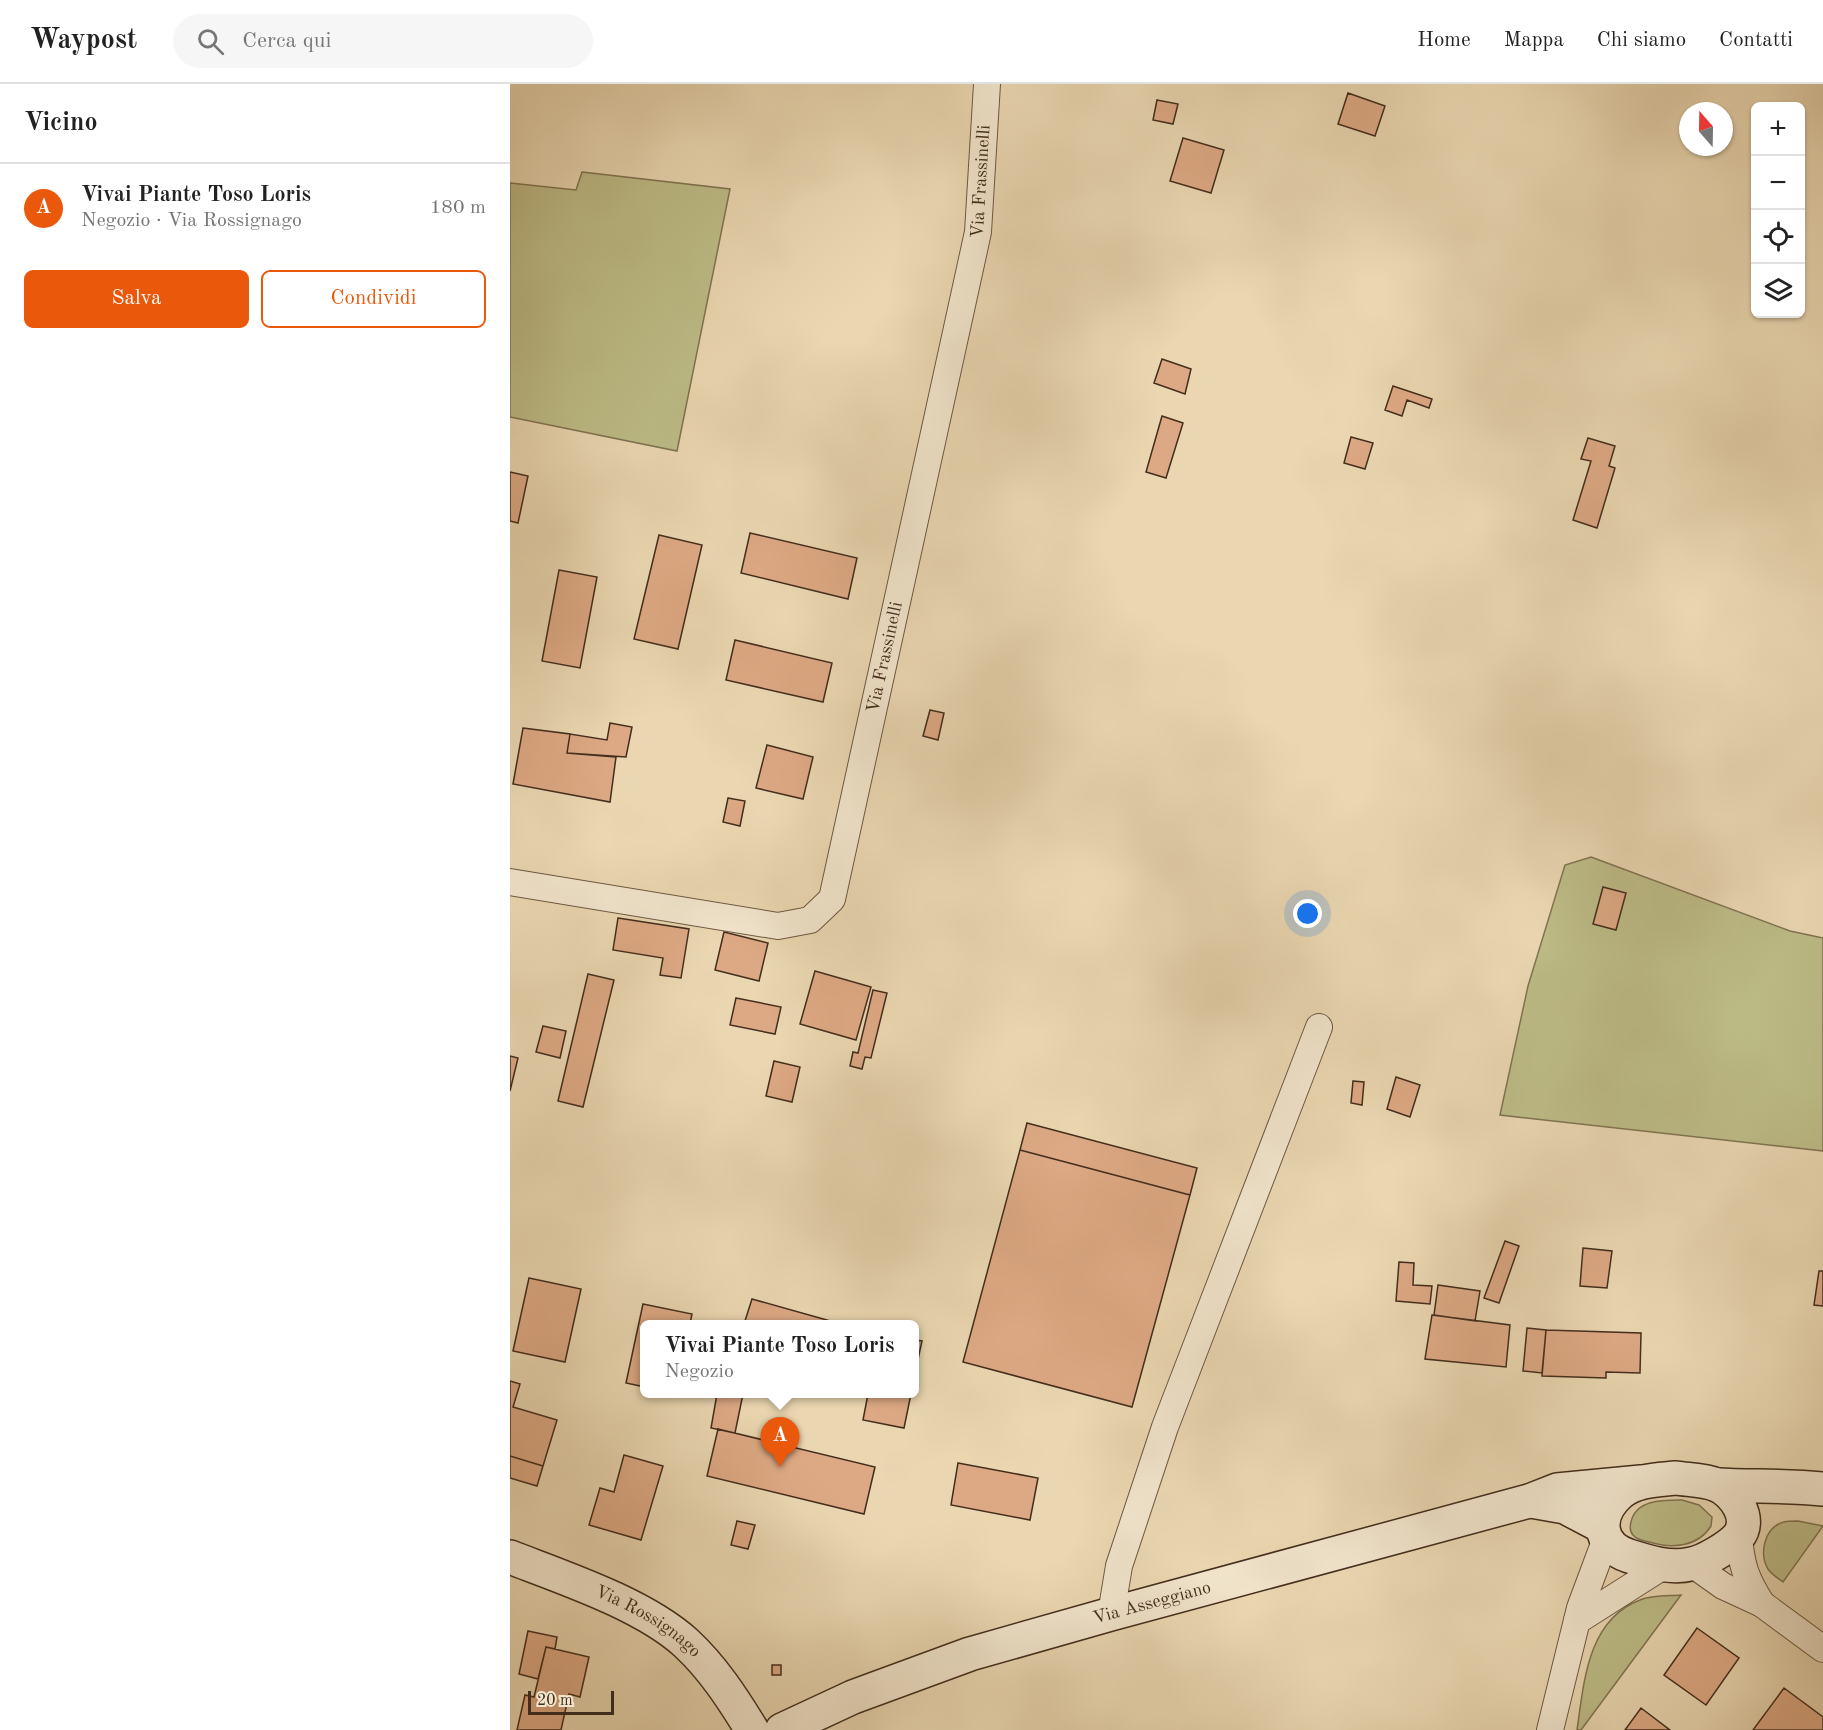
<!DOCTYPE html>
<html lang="it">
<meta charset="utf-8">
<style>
:root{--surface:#fff;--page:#f6f6f6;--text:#222;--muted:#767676;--line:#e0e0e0;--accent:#ea580c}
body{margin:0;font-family:"Old Standard TT",serif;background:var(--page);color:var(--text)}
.controls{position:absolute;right:18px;top:18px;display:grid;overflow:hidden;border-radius:9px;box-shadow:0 2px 4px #0004}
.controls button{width:54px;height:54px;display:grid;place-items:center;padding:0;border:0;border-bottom:2px solid var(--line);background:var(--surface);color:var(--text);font:30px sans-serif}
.compass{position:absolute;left:1169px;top:18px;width:54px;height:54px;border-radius:50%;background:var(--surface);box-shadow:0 2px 4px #0004;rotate:340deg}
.scale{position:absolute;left:18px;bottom:15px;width:86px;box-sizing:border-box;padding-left:6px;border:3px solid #432d1d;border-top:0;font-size:16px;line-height:21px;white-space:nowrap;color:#432d1d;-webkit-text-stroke:4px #f1e5cc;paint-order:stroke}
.you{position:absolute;left:798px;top:830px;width:21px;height:21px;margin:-15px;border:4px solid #fff;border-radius:50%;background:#1a73e8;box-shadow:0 0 0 9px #1a73e833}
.badge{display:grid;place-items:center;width:39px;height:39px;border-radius:50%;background:var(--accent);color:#fff;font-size:20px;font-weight:700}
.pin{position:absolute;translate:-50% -50px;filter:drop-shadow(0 2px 3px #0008)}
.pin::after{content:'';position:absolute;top:32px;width:21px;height:18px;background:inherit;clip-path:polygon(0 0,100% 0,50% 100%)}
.popup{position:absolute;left:130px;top:1236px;width:279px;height:78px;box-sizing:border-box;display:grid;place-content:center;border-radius:9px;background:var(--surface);filter:drop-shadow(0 2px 4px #0005);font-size:20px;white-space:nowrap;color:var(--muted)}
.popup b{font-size:22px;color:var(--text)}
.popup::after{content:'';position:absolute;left:50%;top:100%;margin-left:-12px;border:12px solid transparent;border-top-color:var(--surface)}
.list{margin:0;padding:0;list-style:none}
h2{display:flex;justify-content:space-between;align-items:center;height:78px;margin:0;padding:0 24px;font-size:26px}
h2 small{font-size:20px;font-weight:400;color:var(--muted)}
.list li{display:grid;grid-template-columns:39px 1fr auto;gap:18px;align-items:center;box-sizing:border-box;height:90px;padding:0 24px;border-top:2px solid var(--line)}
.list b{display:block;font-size:22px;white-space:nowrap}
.list p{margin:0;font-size:20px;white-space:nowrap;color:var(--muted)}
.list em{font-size:20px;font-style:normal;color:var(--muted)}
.actions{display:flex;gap:12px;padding:18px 24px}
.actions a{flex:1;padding:14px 0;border:2px solid var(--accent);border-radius:9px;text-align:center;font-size:21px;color:var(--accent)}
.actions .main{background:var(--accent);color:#fff}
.icon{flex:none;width:33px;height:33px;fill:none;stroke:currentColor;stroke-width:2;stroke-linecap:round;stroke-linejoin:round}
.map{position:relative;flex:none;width:1313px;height:1646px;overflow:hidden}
header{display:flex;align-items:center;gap:36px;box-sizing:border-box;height:84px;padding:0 30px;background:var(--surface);border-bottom:2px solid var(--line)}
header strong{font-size:28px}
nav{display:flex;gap:33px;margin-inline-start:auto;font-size:21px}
.search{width:420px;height:54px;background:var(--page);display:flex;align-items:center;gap:15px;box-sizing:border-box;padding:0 21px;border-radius:33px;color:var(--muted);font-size:22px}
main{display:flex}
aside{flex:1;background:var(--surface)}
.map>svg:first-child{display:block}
.green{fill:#bdbc87;stroke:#807452;stroke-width:1.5}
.building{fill:#dda984;stroke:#432d1d;stroke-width:1.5}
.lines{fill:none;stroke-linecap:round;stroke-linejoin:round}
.street-casing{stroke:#6d5842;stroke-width:28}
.secondary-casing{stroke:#432d1d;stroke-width:36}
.street{stroke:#f1e5cc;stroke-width:26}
.secondary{stroke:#f1e5cc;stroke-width:33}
.labels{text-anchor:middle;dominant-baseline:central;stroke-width:6;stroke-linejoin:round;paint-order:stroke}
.street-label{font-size:18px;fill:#432d1d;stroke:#f1e5cc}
</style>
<header>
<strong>Waypost</strong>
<div class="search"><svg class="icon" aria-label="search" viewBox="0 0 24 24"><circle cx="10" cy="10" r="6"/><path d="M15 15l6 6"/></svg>Cerca qui</div>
<nav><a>Home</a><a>Mappa</a><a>Chi siamo</a><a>Contatti</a></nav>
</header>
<main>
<aside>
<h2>Vicino<small></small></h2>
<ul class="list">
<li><span class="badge">A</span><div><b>Vivai Piante Toso Loris</b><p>Negozio · Via Rossignago</p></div><em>180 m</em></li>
</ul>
<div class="actions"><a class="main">Salva</a><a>Condividi</a></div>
</aside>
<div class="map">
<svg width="1313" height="1646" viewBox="0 0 1313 1646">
<rect width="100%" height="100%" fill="#ead7b1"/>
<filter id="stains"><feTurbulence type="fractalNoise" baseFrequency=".00333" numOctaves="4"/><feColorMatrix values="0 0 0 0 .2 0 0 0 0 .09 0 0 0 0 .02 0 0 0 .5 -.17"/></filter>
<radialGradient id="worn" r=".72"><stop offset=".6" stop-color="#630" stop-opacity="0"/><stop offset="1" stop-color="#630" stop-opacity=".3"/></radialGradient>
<path class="green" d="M72,88l148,17 -53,262 -167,-34v-234l66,7z
M1081,773l199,74 33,7v213l-323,-36 28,-129 37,-121z
M1172,1416l17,5 13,12 -1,9c-13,21 -39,23 -62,16 -5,-1 -12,-2 -16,-7 -4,-4 -3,-9 -2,-13 5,-23 33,-22 51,-22z
M1288,1437l25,5 -40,56c-5,-4 -11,-7 -15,-13 -9,-15 -4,-42 16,-47 4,-1 10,-1 14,-1z
M1171,1511l-100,135h-4c7,-47 10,-110 63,-130 11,-5 28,-4 41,-5z"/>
<path class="building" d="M838,9l37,13 -10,30 -37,-12z
M647,16l21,4 -5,20 -20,-4z
M673,54l41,12 -13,43 -41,-12z
M652,275l29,10 -6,25 -31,-11z
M883,302l39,13 -3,9 -22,-8 -5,16 -17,-6z
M652,332l21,7 -17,55 -20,-6z
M841,353l22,6 -8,26 -21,-6z
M1078,354l27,8 -6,20 6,2 -18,60 -24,-8 18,-59 -10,-2z
M0,388l18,4 -10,47 -8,-2z
M240,449l107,25 -9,41 -107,-26z
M149,451l43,10 -24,104 -44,-10z
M49,486l38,7 -17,91 -38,-7z
M225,556l97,23 -9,39 -97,-22z
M420,626l14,3 -6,27 -15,-4z
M100,639l22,4 -6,30 -59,-4 3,-19 37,6z
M13,644l47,6 -3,19 49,4 -6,45 -97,-18z
M257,661l46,12 -10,42 -47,-11z
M218,714l17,3 -5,25 -17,-4z
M1093,803l23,6 -10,37 -23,-6z
M108,834l71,11 -8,49 -21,-3 3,-17 -50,-8z
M214,848l44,11 -9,38 -44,-11z
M305,887l56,16 -15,53 -56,-16z
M78,890l26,6 -31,127 -25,-6z
M363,906l14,3 -16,65 -6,-1 -3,12 -12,-3 3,-14 5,1z
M226,914l45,9 -6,27 -45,-9z
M33,942l23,5 -6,27 -24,-6z
M0,972l8,2 -8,33z
M264,977l26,6 -8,35 -26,-6z
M886,993l24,8 -10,32 -23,-8z
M843,997l11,1 -2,23 -11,-2z
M517,1039l170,45 -7,27 -170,-45z
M510,1066l170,45 -58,212 -169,-45z
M995,1157l14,5 -20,57 -15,-5z
M1073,1164l29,3 -5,37 -27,-2z
M889,1178l15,1 -1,22 19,1 -2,18 -34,-3z
M1309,1187h4v35l-9,-1z
M19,1194l52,11 -16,73 -52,-11z
M928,1201l42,6 -5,30 -41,-6z
M242,1215l89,25h-97z
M133,1220l49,10 -2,10h-45v63l-19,-4z
M922,1231l78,10 -4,42 -81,-8z
M1017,1244l19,2 -4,43 -19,-2z
M1036,1246l95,3 -1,40 -34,-1v6l-64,-2z
M405,1256l7,1 -7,32z
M0,1297l10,3 -7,23 44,13 -14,46 -33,-10z
M207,1310h26l-8,39 -24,-5z
M358,1310h43l-7,34 -41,-8z
M208,1345l157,38 -11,47 -157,-38z
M114,1371l39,11 -22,74 -52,-15 11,-37 14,4z
M0,1372l33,10 -6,20 -27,-8z
M448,1379l80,15 -8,42 -79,-15z
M227,1437l18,4 -7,24 -17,-4z
M1187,1544l42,30 -33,47 -42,-30z
M18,1547l29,6 -2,12 -9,-2 -8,32 -19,-5z
M36,1563l43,10 -9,40 -11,-3 -8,36h-44l8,-35 9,2z
M262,1581h9v10h-9z
M1274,1604l39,29v13h-70z
M1131,1624l29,22h-45z"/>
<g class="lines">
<g class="street-casing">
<g id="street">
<path id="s1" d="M0,798l268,44 32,-6 22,-21 146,-667 9,-148"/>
<path d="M1229,1451c2,30 7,44 23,69"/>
<path d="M1182,1480l31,22 39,18 61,45"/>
<path d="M601,1530l8,-48 46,-139 154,-400"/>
<path d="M1067,1537l88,-56"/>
<path d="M1040,1646l30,-122 25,-67"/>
</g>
</g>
<g class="secondary-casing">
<g id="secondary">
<path d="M1166,1394c13,2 29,2 41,7 17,7 36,34 21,52 -9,10 -34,25 -47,27 -21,5 -43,-2 -62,-8 -33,-11 -33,-42 -9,-63 16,-13 37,-13 56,-15z"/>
<path d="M1207,1401c35,2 71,0 106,4"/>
<path d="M1021,1417l34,6 36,19"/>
<path id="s2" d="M0,1473c54,21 133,47 176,86 27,25 47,56 66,87"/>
<path id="s3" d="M272,1646l71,-33 117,-43 141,-40 418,-113 28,-11 84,-8"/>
</g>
</g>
<use href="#street" class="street"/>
<use href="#secondary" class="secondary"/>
</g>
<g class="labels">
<g class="street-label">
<text stroke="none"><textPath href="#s1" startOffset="1068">Via Frassinelli</textPath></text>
<text stroke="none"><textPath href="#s1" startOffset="582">Via Frassinelli</textPath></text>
<text stroke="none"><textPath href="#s3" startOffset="392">Via Asseggiano</textPath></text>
<text stroke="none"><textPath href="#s2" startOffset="153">Via Rossignago</textPath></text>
</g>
</g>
<rect width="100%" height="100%" filter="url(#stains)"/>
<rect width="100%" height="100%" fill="url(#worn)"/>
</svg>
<div class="controls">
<button>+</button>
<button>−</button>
<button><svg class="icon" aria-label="locate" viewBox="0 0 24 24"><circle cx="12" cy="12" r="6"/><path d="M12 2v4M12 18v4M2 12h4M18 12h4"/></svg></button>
<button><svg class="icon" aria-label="layers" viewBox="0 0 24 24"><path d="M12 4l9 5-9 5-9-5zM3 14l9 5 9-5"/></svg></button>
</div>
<svg class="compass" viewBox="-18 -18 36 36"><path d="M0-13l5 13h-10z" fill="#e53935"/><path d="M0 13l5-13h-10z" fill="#767676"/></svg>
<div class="scale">20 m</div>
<div class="you"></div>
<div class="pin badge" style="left:270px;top:1383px">A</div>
<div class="popup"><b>Vivai Piante Toso Loris</b>Negozio</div>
</div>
</main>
